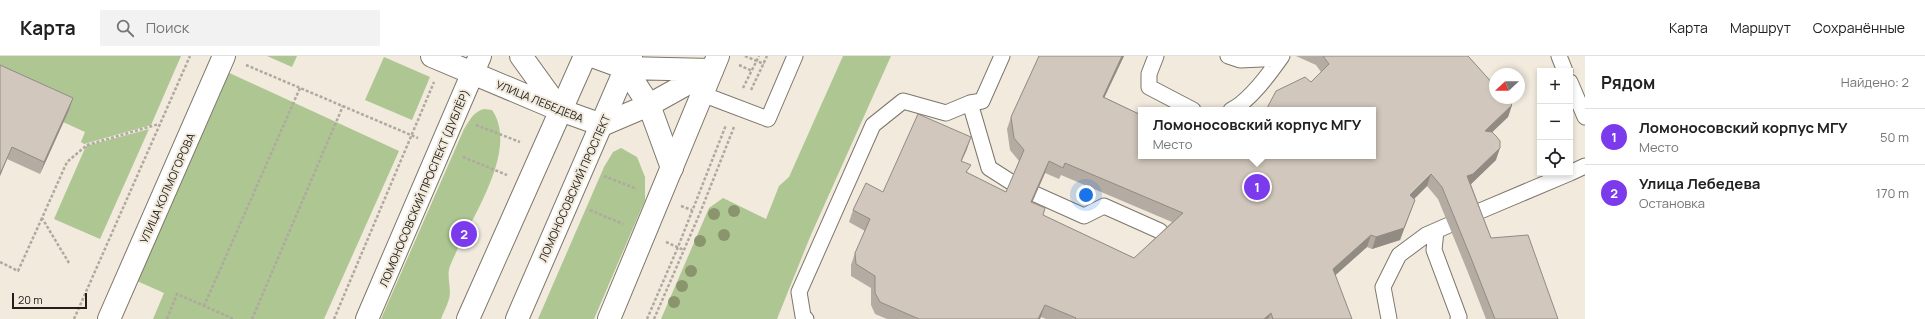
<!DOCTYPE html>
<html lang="ru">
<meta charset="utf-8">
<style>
:root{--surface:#fff;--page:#f2f2f2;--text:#222;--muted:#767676;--line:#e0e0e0;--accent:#7c3aed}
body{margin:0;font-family:Manrope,sans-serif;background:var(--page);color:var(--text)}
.controls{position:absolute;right:12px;top:12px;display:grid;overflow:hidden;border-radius:0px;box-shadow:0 2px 6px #0003}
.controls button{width:36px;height:36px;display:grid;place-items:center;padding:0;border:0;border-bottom:1px solid var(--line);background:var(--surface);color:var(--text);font:20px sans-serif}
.compass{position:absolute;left:1489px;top:12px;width:36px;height:36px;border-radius:50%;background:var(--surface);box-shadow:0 2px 6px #0003;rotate:248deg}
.scale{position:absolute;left:12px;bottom:10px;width:75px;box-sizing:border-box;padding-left:4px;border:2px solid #23201b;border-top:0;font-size:11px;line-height:14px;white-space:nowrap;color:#23201b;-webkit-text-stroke:3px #f1eadd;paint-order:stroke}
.you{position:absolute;left:1086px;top:139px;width:14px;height:14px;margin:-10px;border:3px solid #fff;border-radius:50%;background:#1a73e8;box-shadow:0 0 0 6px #1a73e833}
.badge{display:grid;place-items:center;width:26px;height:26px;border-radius:50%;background:var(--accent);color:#fff;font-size:13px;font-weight:700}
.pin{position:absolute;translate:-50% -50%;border:2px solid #fff;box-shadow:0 1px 4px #0006}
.popup{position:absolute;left:1138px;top:51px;width:238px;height:52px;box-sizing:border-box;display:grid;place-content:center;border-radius:0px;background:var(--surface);filter:drop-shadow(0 1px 3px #0005);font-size:13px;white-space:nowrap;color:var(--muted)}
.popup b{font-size:15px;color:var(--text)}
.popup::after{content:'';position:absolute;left:50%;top:100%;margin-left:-8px;border:8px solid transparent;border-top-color:var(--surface)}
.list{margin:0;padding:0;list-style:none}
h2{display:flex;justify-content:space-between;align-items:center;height:52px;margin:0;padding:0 16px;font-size:17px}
h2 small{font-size:13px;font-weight:400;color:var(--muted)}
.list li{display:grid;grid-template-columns:26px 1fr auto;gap:12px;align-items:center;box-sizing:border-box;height:56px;padding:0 16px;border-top:1px solid var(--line)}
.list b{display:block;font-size:15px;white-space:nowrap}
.list p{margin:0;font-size:13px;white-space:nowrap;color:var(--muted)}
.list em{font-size:13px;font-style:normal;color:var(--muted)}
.icon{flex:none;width:22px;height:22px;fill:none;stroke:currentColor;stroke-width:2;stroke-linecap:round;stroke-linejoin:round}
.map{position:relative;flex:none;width:1585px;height:263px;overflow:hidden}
header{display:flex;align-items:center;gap:24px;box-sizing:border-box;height:56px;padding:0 20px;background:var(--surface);border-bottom:1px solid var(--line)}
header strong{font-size:19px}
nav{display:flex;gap:22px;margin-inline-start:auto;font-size:14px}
.search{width:280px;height:36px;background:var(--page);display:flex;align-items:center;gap:10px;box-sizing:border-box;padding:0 14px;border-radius:0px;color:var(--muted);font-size:15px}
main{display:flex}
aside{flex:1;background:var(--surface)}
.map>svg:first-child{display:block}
.green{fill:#adc692}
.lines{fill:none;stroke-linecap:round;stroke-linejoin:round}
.service-casing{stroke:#7d766b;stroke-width:17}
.minor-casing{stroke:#7d766b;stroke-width:24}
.tertiary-casing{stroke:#7d766b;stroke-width:24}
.secondary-casing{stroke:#7d766b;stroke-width:24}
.path{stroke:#afa99f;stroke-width:2.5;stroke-dasharray:3 2;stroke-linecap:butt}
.service{stroke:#fff;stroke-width:15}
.minor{stroke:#fff;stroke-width:22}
.tertiary{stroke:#fff;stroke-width:22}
.secondary{stroke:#fff;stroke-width:22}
.tree{fill:#8b956d}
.wall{fill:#b4aba2;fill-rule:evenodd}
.shaded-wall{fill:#928b84}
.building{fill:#d1c7bc;stroke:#928b84;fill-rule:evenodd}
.labels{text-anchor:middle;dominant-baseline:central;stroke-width:4;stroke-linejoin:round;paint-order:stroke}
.street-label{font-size:11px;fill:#23201b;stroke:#f1eadd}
</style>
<header>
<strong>Карта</strong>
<div class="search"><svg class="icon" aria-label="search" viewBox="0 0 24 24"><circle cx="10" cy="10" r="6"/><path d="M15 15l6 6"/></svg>Поиск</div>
<nav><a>Карта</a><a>Маршрут</a><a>Сохранённые</a></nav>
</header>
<main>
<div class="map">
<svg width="1585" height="263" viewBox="0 0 1585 263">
<rect width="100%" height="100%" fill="#f1eadd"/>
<path class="green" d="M0,0h181l-30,69 -67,19 -3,-2 4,-10 -22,-10 6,-12 -69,-31z
M267,0h30l-5,11z
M843,0h48l-81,181 -33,82h-116l48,-111 14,-10 43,21 13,-33 10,-9z
M384,1l46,20 -18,43 -47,-20z
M225,15l174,80 -75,168h-171l11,-26 -27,-12z
M484,53l8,1c29,42 -26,115 -42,156 -4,10 2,23 -1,33 -2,7 -6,14 -8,20h-60l83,-190c6,-9 9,-17 20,-20z
M149,73l-49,110 -46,-20 32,-73z
M621,92l16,9 8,20v23l-51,119h-56l66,-152 9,-15z"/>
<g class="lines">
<g class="service-casing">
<path id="service" d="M1156,0l-7,18v13l44,23
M1228,0l12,4 40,-2
M1559,0l6,15
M1570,26l15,35
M702,38l66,25 27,-63
M970,47l19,65 22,14
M1231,54c18,-8 39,-37 51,-54
M1570,117l15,-7
M1035,138l49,22 20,-10 56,25
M1473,158l97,-41
M1436,175l-2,19 25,67 -1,2
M806,263l-3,-3 -4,-24 74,-167 30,-24 43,12 24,-10 12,-2 20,-45
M1389,263l-6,-32 16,-32 27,-20 23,-10"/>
</g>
<g class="minor-casing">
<path id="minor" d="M432,0l128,54 42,15 47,-20 63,-35
M521,0l39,54
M592,0l33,12 86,2
M625,12l24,37 23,63
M109,263l115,-263"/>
</g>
<g class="tertiary-casing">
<path id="tertiary" d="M367,263l113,-263
M609,263l109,-263"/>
</g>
<g class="secondary-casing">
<path id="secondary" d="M468,263l117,-263
M517,263l114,-263"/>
</g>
<path class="path" d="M745,0l19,8
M246,9l172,73
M739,9l13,6
M743,32l16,-32
M751,34l16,-34
M476,69l44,17
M463,101l44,18
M604,120l33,13
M681,150l11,4
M590,154l33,14
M666,186l18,8
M0,206l18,9 24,-53
M69,207l-27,-45 25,-56 20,-17 72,-21
M204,250l96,-218
M74,263l116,-263
M167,263l10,-25 57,25
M252,263l91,-213
M334,263l100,-237
M647,263l31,-72 48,-122
M654,263l46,-106 34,-86"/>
<use href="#service" class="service"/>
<use href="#minor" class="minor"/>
<use href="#tertiary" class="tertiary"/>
<use href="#secondary" class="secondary"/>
</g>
<g class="tree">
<circle cx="734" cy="155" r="6"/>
<circle cx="714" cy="158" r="6"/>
<circle cx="724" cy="179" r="6"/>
<circle cx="700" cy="185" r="6"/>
<circle cx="691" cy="215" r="6"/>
<circle cx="682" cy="230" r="6"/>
<circle cx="674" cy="246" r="6"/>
</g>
<path class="wall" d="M1039,0h85l-20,41 125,60 144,-1 -62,-74 10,-10 -5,-7 -20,-9h172l44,49 -4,12 -16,15 4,28 -25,24 20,54 67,81h-72l-19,-49 -29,-71 -11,-13 -13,13 -14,41 -28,9 -5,-2 -32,28 17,44h-306l-5,-2 -1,2h-153l-12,-5 -4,-9v-17l-20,-12v-11l4,-12 10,-22 -16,-9 4,-12 30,-18 84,-43 -6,13 7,11 38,19 13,-31 -9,-11 -3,-21 4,-12zM1045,117l14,6 2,-4 111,47 -38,36 -91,-43 -11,-12z
M0,9l69,45 -29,64 -33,-15 -7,17z"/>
<path class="shaded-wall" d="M1122,0h2l-25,53 4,-12z
M73,42l-4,12 -29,64 4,-12z
M1512,49l-4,12 -27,26 4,-12z
M971,81l-4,12 -11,24z
M12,91l-5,12 -7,17v-2z
M1500,92l-4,12 -27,26 -2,-10z
M1049,105l-4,12 -18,41 4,-12z
M1431,118l-4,12 -21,21 4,-12z
M1415,144l-15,40 -28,9 4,-12z
M1371,179l-4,12 -38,34 4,-12z
M1045,249l-5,14h-2z
M1271,257l-3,6h-4z"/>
<path class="building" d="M1039,0h83l-19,41 38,18v41h86l2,1 1,-1h143v-46h-107l10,-19 29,-14 6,5 18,-18 -6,-8h145l27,30v12h11l6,7 -27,26 7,1 4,4 4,5v7l-27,26 -6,2 24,62 37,-3 30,84h-63l-24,-61 -29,-71 -11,-13 -21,21 5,5 -11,28 -28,9 -5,-2 -38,34 19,50h-79l-2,-6 -7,6h-189l1,-1 -31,-13 -7,14h-119l-39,-17 -5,-9v-17l-19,-12 -1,-11 15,-34 -17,-9 13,-27 17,9 35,-78 53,23 -10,24 10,4 -5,7 40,20 18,-42 -10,-12 -3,-21zM1049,105l14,7 2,-5 118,50 -49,45 -91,-43 2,-7 -14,-6z
M0,9l73,33 -29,64 -32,-15 -12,27z"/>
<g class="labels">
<g class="street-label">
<text transform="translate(540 45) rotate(22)">УЛИЦА ЛЕБЕДЕВА</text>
<text transform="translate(167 132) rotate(-66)">УЛИЦА КОЛМОГОРОВА</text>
<text transform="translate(424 132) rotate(-67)">ЛОМОНОСОВСКИЙ ПРОСПЕКТ (ДУБЛЁР)</text>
<text transform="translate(574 132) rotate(-66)">ЛОМОНОСОВСКИЙ ПРОСПЕКТ</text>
</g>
</g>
</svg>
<div class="controls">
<button>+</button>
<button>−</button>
<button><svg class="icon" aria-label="locate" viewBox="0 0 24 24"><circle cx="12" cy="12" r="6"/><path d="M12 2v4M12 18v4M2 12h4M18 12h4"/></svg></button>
</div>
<svg class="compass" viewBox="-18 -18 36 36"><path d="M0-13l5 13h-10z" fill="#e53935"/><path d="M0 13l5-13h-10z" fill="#767676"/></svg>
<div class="scale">20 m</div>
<div class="you"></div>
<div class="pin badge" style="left:1257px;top:131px">1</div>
<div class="popup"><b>Ломоносовский корпус МГУ</b>Место</div>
<div class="pin badge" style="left:464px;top:178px">2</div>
</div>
<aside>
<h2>Рядом<small>Найдено: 2</small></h2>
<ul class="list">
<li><span class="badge">1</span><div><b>Ломоносовский корпус МГУ</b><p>Место</p></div><em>50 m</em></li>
<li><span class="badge">2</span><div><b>Улица Лебедева</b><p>Остановка</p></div><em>170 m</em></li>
</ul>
</aside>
</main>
